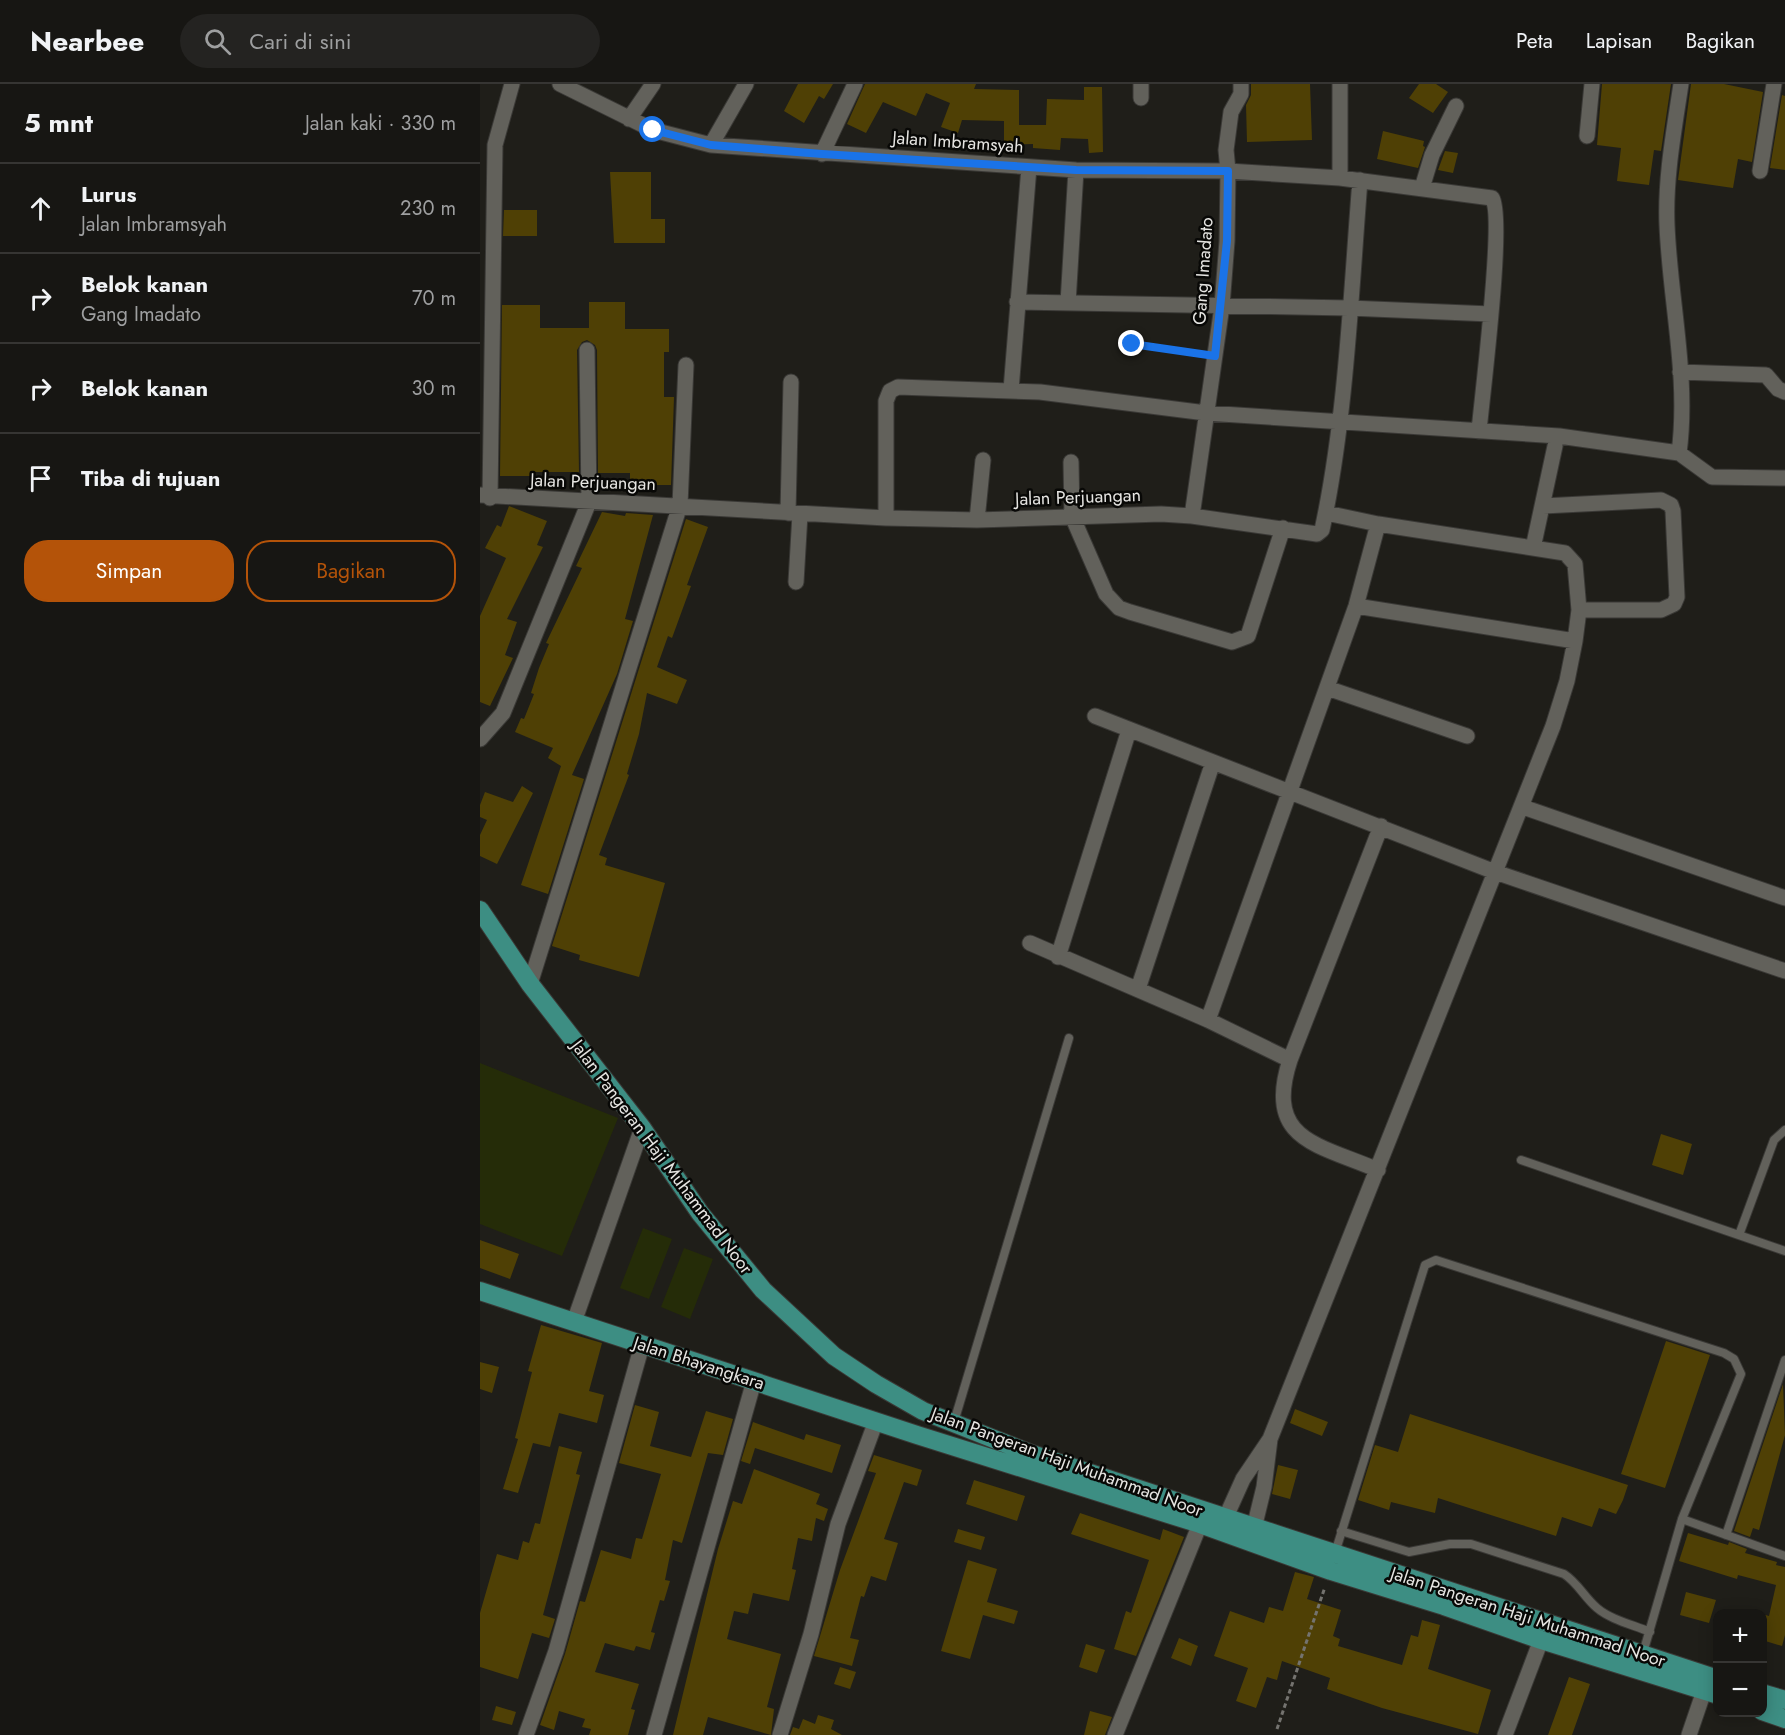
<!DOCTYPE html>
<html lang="id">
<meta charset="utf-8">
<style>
:root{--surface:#171613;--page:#242321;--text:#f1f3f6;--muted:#9e9fa0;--line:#363533;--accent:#b45309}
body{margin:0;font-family:Jost,sans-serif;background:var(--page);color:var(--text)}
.controls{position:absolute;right:18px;bottom:18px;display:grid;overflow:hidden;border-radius:12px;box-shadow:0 3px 15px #0003}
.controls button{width:54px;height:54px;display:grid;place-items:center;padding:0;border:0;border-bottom:2px solid var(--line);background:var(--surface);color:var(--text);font:30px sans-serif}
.stop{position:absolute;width:18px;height:18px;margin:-14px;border:4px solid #1a73e8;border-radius:50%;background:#fff}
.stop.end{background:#1a73e8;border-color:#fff;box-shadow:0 2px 6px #0008}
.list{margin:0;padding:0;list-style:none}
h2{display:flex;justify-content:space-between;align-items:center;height:78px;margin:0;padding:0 24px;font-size:26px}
h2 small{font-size:20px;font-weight:400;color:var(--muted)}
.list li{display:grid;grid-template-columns:39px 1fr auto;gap:18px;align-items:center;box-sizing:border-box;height:90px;padding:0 24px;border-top:2px solid var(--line)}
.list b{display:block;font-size:22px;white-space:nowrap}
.list p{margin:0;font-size:20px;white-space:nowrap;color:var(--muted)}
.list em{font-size:20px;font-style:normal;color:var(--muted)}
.actions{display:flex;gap:12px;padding:18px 24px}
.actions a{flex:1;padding:14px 0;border:2px solid var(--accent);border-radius:24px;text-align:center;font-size:21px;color:var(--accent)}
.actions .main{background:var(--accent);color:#fff}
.icon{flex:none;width:33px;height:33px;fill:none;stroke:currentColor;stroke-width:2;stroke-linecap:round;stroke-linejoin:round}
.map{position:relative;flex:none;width:1305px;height:1651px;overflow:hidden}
header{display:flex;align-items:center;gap:36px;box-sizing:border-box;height:84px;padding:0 30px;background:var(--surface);border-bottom:2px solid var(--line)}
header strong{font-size:28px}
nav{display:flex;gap:33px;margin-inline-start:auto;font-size:21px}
.search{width:420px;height:54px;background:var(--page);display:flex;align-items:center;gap:15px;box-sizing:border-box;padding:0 21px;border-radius:33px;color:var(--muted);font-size:22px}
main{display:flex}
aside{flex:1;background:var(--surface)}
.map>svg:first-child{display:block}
.green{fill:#252c08}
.building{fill:#4f4005}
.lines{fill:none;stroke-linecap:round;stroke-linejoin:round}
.lane-casing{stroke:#3a3936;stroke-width:10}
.street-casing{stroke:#3a3936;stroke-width:17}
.primary-casing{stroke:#3a3936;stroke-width:20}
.path{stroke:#74736f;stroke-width:3;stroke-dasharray:4.5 3;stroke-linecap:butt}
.lane{stroke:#62615b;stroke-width:8}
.street{stroke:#62615b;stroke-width:15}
.primary{stroke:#3d8e83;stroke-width:18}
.route{stroke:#1a73e8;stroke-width:8}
.labels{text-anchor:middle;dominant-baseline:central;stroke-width:5;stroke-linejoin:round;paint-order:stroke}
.street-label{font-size:18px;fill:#e6e5e2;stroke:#080806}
</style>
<header>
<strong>Nearbee</strong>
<div class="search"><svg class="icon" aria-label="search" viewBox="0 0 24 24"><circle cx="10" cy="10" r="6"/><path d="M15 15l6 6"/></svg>Cari di sini</div>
<nav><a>Peta</a><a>Lapisan</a><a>Bagikan</a></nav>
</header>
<main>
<aside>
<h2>5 mnt<small>Jalan kaki · 330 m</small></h2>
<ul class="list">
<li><svg class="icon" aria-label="ahead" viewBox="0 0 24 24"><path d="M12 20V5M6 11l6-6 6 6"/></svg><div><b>Lurus</b><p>Jalan Imbramsyah</p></div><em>230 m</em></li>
<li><svg class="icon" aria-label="right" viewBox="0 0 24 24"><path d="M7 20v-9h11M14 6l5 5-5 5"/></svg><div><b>Belok kanan</b><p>Gang Imadato</p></div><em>70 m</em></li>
<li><svg class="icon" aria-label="right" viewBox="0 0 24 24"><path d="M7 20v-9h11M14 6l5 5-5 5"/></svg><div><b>Belok kanan</b></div><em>30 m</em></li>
<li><svg class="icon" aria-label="arrive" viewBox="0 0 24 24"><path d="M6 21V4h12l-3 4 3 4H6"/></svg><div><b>Tiba di tujuan</b></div></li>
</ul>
<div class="actions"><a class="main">Simpan</a><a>Bagikan</a></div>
</aside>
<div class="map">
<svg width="1305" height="1651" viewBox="0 0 1305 1651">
<rect width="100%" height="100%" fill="#1f1e19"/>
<path class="green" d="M0,979l138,55 -56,138 -82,-32z
M163,1144l29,11 -23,60 -29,-11z
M204,1164l29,11 -23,60 -29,-12z"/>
<path class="building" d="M318,0h35l-9,15 -5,-3 -15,27 -20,-12z
M385,0h111l-2,5 45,1v35h27l1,-26 37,1v-13h18l1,65 -14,1 -1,-14 -27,-1 -1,12 -27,-2v-4l-29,1v-24l-42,-1 -4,13 -17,-6 9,-24 -24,-10 -10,23 -33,-14 -17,31 -19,-9z
M771,0h59l2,56 -65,2 -1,-37 5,-10z
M939,0h17l12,8 -15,21 -24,-15z
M1122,0h69l-10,67 -7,-1 -5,35 -32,-4 4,-33 -24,-3z
M1211,0h33l39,8 -11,70 -14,-3 -5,29 -55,-8z
M1302,11l3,1v74l-15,-2z
M903,47l41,10 -1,5 2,1 -7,21 -41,-9z
M965,67l13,2 -5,20 -15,-3z
M130,88h41v47h14v24h-51z
M24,126h33v26h-34z
M109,218h36v27h44v23h-5v45h10l-3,88h-41v-12h-32l-1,-123 -2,-5 -8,-5 -5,2 -5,8 2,122h-45v4h-34l2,-171h38v23h49z
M29,422l38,15 -10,24 6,2 -36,72 10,3 -12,33 8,3 -23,48 -10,-4v-86l26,-58 -21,-10 12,-23 4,2z
M122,428l23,4 1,-3 27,2 -28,104 8,2 -16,53 -45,101 12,4 -36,115 -27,-9 40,-119 -13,-8 5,-10 -38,-16 6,-14 3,1 10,-25 -3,-1 8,-25 10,-24 -3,-1 36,-75 -6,-2z
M206,435l22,8 -21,58 4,1 -19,52 -4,-2 -11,31 30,13 -10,24 -30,-11 -8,41 -12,40 2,1 -30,80 8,3 -2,7 60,18 -26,94 -60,-17 1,-5 -28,-9z
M42,702l11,7 -36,71 -17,-8v-21l7,-15 -7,-3v-12l5,-13 28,10z
M1181,1050l31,10 -9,31 -31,-10z
M0,1156l39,14 -9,25 -30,-11z
M61,1241l61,18 -13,48 15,4 -7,28 -38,-10 -9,34 -17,-4 -15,50 -15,-4 15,-50 -3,-1 17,-66 -4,-1z
M1186,1257l44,14 -45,133 -44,-14z
M0,1278l19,5 -7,26 -12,-4z
M1303,1300l2,51 -26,95 -6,-2 -3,9 -16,-6z
M155,1321l24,7 -9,34 41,11 15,-46 27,8 -10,36 -15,-2 -26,90 -9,-3 -8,40 5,1 -6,20 -4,-1 -9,32 4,1 -5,17 -14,-4 -2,5 -29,-8 -10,29 44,12 -8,25 4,1 -7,25h-39l2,-6 -9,-2 3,-8 -26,-8 -5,19 -14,-5 25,-71 15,-53 5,1 16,-52 30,9 5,-21 6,1 19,-65 -42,-11z
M815,1325l33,13 -6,14 -32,-13z
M930,1330l218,71 -5,15 -7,14 -17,-6 -7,19 -30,-10 -6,19 -118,-38 -3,15 -44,-11 -2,8 -31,-10 17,-55 23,7z
M273,1338l51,18 2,-6 35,11 -9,28 -77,-25 -5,16 -9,-3z
M79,1362l23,6 -6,22 4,1 -37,140 12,4 -6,19 -17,-5 -14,46 -38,-12v-54l17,-59 21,6 5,-19 6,2 6,-20 5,1z
M394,1371l48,15 -5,16 -13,-4 -20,57 14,4 -12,38 -15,-5 -7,21 -3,-1 -11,42 9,2 -7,26 -38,-10 26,-86 36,-97 -8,-2z
M798,1381l20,5 -8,29 -18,-5z
M274,1385l66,25 -4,10 12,5 -4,12 -8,-3 -4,23 -14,-3 -6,31 4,1 -7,31 -36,-8 -5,21 -14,-3 -7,28 54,15 -14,53 7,2 -3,26 -63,-18 -5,18h-30l45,-186 15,-48 9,3z
M494,1396l51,16 -8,25 -51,-17z
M600,1429l80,27 3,-11 21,8 -48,119 -22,-7 12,-38 5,2 18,-53 -78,-26z
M478,1445l27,8 -4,13 -27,-8z
M1208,1449l40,12 1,-3 18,7 -2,4 32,9 -1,3 9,2v68l-3,11 -20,-6v-26l7,2 7,-31 -38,-10 -1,4 -58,-18z
M488,1476l29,9 -10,33 31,9 -4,13 -31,-9 -13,44 -29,-8z
M815,1488l19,5 -7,22 34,11 -8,26 7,3 -2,7 64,19 9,-30 7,2 4,-17 18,5 -12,44 63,21 -13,44 -96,-26 -55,-19 3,-11 -48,-17 -5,19 -10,-3 -11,31 -20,-7 12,-33 -34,-12 16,-45 34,12 5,-16 14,4z
M1206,1508l30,8 -7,23 -29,-8z
M699,1554l19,8 -7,20 -20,-8z
M606,1560l19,6 -8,23 -18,-6z
M360,1583l16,5 -6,17 -16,-5z
M1089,1593l21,7 -18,51h-24z
M16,1622l20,6 -4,13 -20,-5z
M610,1627l22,6 -7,18h-21z
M338,1631l16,5 -3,9 11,6h-52l3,-8 6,2 4,-10 12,5z"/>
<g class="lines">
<g class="lane-casing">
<path id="lane" d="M1041,1076l264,91
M1259,1151l35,-95 11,-10
M474,1338l115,-384
M1202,1435l103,37
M861,1447l68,21 41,-8h21l93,30c14,9 20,23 33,34 14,12 37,17 53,24
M1246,1451l59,-175
M855,1469l90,-288 11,-5 288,93 10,6 7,15 -59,145 -39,134"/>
</g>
<g class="street-casing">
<path id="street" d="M80,0l93,46 58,15 365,25 152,1 112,7 152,20c13,18 -10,199 -13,233
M661,0v14
M149,35l24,-35
M1107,52l5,-52
M231,61l35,-61
M342,70l33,-70
M1280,87l14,-87
M860,94v-94
M942,104l10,-33 24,-49
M537,218l332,6 142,6
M588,219l8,-133
M1200,288l86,3 12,14 7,3
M531,306l18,-223
M1199,369c10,-76 -9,-152 -12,-228 -2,-47 7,-94 14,-141
M591,378l1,54 34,78 13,14 11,4 102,30 16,-6 35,-108
M0,411l406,23 91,2 184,-6 31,2 125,18 5,-4c24,-110 29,-237 38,-350
M10,414l5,-353 17,-61
M1063,422l118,-6 10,5 2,6 4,86 -3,7 -13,6h-82
M308,429l3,-131
M712,432l30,-210 5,-65 1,-70 -2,-21 5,-38 10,-18v-10
M406,434v-117l4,-10 8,-4 142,5 166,21 353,23 120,17 33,24 73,1
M497,436l6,-60
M1053,464l22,-102
M316,498l4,-68
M876,522l219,35
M847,604l140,48
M615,632l400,156 290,99
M0,655l23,-26 86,-211 -2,-152
M1043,723l262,91
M550,859l178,77 82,40
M578,873l71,-227
M50,900l150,-479 6,-140
M658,905l75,-227
M728,936l148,-414 22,-82
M898,1086c-61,-26 -114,-30 -88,-110l91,-234
M94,1238l68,-194
M745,1435l18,-40 27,-40 283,-713 14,-45 8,-40 4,-31 -4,-46 -10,-11 -187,-29 -52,-11
M774,1444l10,-41 6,-48
M46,1651l30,-84 86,-306
M174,1651l100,-354
M300,1651l31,-101 27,-110 38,-103
M635,1651l85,-211
M1025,1651l36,-95
M1209,1651l15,-44"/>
</g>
<g class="primary-casing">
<path id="primary" d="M0,826l50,74 112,144 58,85 63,77 71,66 42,28 47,27 109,43 686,225
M0,1207l437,144 283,89 131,47 113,35 97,34 177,55
M1282,1609l23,7
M1282,1627l23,8"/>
</g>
<path class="path" d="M652,260l69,10
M797,1645l48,-142"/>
<use href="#lane" class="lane"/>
<use href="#street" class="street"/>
<use href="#primary" class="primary"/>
</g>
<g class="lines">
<path class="route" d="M173,46l58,15 111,9 254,16 152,1 -1,70 -12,115 -83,-12"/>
</g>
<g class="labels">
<g class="street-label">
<text transform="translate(478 58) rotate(4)">Jalan Imbramsyah</text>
<text transform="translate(723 187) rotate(-86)">Gang Imadato</text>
<text transform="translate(113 398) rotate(2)">Jalan Perjuangan</text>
<text transform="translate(598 413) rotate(-2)">Jalan Perjuangan</text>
<text transform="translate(182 1073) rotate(53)">Jalan Pangeran Haji Muhammad Noor</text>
<text transform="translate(219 1279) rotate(18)">Jalan Bhayangkara</text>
<text transform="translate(587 1378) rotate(20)">Jalan Pangeran Haji Muhammad Noor</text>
<text transform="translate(1048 1533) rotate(18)">Jalan Pangeran Haji Muhammad Noor</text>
</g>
</g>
</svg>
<div class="controls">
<button>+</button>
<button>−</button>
</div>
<div class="stop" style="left:173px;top:46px"></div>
<div class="stop end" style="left:652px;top:260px"></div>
</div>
</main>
